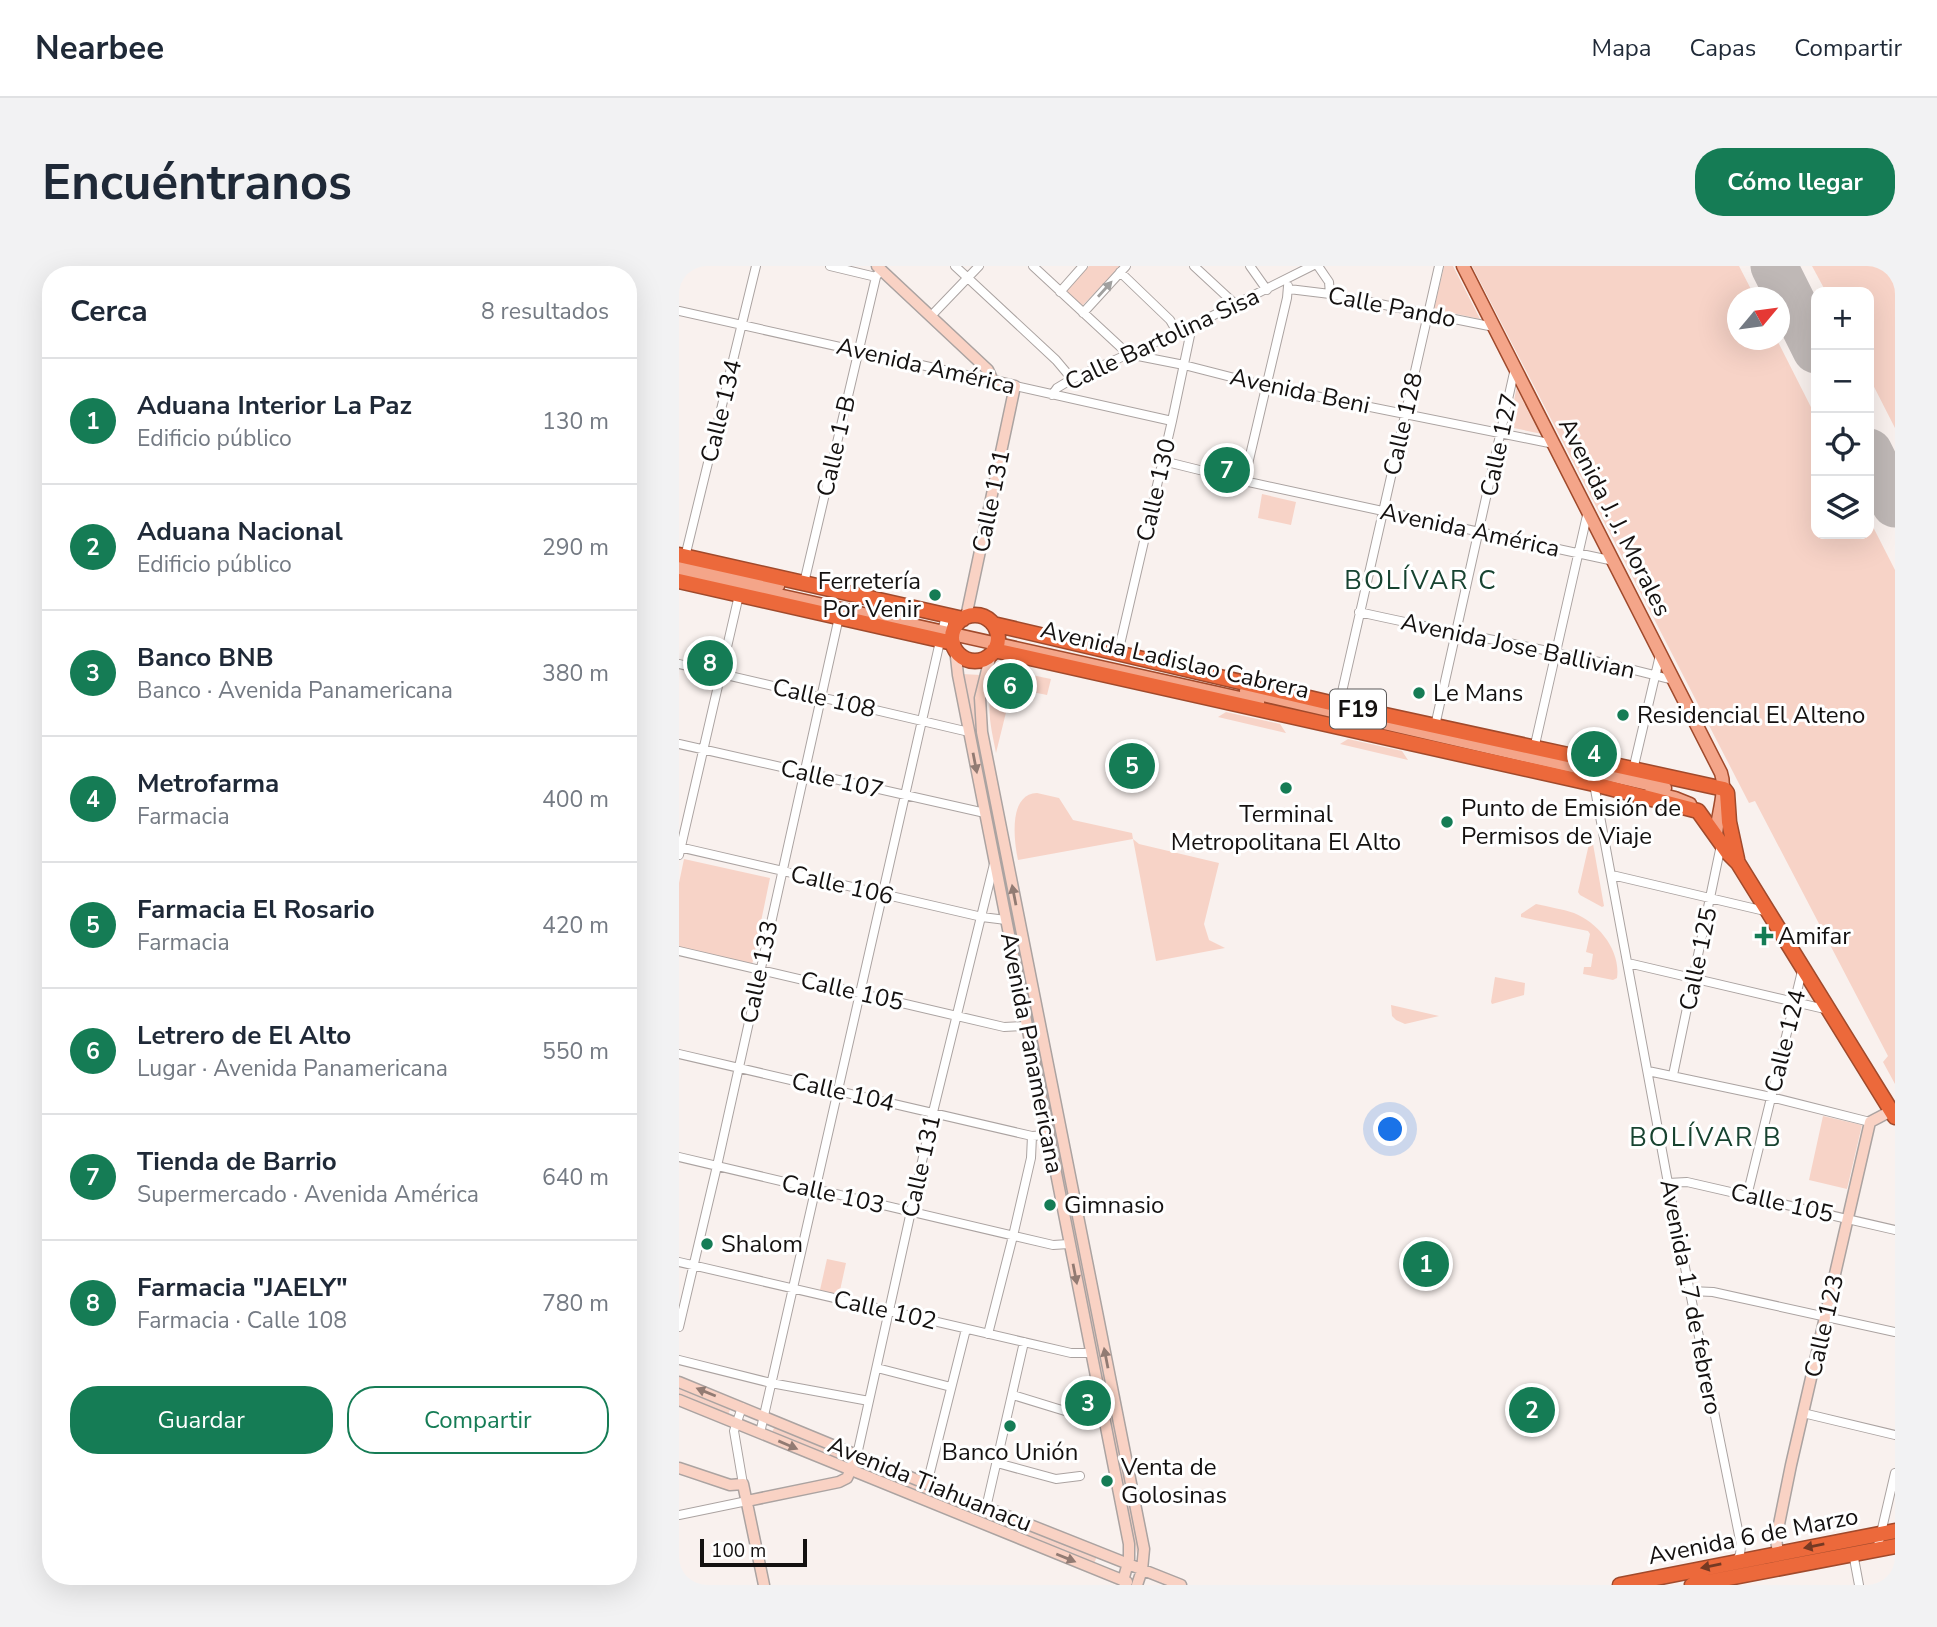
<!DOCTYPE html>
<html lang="es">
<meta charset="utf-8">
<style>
:root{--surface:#fff;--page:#f2f2f3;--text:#1f2937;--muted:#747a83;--line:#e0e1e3;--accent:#157c55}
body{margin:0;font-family:"Nunito Sans",sans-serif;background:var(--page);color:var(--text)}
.controls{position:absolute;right:21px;top:21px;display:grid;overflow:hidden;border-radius:14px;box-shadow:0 7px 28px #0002}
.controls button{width:63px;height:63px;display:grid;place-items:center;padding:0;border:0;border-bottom:2px solid var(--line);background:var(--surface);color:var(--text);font:35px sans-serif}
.compass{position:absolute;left:1048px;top:21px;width:63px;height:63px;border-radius:50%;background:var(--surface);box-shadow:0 7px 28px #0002;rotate:61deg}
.scale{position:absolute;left:21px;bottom:18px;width:107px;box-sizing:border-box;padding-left:7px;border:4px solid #141110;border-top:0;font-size:19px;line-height:24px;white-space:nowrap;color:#141110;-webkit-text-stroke:5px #fff;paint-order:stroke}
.you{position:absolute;left:712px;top:864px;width:24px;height:24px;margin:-18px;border:5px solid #fff;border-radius:50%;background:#1a73e8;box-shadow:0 0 0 10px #1a73e833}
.badge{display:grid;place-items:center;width:46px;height:46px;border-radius:50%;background:var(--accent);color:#fff;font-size:23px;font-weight:700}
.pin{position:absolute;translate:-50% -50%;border:4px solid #fff;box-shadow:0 2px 7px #0006}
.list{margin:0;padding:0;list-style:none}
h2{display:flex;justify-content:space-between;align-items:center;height:91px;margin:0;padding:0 28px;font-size:30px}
h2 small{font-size:23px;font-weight:400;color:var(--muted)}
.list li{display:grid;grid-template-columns:46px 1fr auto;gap:21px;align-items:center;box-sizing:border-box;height:126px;padding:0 28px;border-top:2px solid var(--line)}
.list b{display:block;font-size:26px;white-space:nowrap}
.list p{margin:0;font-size:23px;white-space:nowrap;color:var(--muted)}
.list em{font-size:23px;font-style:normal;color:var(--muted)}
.actions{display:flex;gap:14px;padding:21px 28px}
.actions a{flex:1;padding:16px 0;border:2px solid var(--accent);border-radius:28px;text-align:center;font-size:24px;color:var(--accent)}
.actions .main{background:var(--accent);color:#fff}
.icon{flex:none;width:38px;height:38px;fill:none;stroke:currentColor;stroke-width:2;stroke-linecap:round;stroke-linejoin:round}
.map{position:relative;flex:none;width:1216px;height:1319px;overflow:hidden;border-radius:28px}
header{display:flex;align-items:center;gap:42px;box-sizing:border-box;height:98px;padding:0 35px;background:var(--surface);border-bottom:2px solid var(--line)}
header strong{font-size:33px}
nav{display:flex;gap:38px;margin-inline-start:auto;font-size:24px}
.intro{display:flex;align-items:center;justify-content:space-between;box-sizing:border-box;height:168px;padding:0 42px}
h1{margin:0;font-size:49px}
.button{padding:18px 32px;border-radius:28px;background:var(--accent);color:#fff;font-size:24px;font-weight:700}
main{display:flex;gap:42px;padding:0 42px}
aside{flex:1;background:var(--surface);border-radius:28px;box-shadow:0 7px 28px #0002}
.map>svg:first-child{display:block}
.green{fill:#f7d3c7}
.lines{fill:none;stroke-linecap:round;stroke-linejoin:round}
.runway{stroke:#bfb8b6;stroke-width:47}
.street-casing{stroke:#aba3a1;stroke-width:10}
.secondary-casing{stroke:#aba3a1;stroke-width:13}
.primary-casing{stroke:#a04a2c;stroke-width:15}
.highway-casing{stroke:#a04a2c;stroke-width:17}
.street{stroke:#fff;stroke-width:8}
.secondary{stroke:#f9d2c4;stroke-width:10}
.primary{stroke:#f4a589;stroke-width:12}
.highway{stroke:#ec693b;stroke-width:14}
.oneway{fill:#a1a09f}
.oneway2{fill:#927b73}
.oneway3{fill:#753923}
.poi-dot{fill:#157c55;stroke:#fff;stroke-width:2.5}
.labels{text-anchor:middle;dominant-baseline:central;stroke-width:6;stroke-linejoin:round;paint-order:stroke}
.shield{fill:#fff;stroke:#5a5858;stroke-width:2}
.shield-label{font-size:23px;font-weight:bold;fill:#141110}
.street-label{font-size:24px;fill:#141110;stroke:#fff}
.poi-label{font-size:24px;fill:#141110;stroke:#fff;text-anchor:start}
.neighbourhood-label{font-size:26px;letter-spacing:2px;fill:#174330;stroke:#fff}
</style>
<header>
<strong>Nearbee</strong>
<nav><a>Mapa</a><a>Capas</a><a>Compartir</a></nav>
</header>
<div class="intro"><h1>Encuéntranos</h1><a class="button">Cómo llegar</a></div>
<main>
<aside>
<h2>Cerca<small>8 resultados</small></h2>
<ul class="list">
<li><span class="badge">1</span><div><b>Aduana Interior La Paz</b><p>Edificio público</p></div><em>130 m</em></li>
<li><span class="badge">2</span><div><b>Aduana Nacional</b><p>Edificio público</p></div><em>290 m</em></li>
<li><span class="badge">3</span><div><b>Banco BNB</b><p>Banco · Avenida Panamericana</p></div><em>380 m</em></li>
<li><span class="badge">4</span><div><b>Metrofarma</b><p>Farmacia</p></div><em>400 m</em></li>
<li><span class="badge">5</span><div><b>Farmacia El Rosario</b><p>Farmacia</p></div><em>420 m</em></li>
<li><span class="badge">6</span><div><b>Letrero de El Alto</b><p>Lugar · Avenida Panamericana</p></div><em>550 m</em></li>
<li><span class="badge">7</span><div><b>Tienda de Barrio</b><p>Supermercado · Avenida América</p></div><em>640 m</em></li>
<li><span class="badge">8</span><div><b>Farmacia &quot;JAELY&quot;</b><p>Farmacia · Calle 108</p></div><em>780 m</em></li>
</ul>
<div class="actions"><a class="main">Guardar</a><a>Compartir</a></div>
</aside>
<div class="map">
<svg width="1216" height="1319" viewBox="0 0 1216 1319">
<rect width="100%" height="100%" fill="#f9f1ee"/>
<path class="green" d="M410,0h32l-42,43 -16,-15z
M765,0h9l27,53 -46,-10z
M793,0h267l16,31 -18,1v42h40l39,77v117h53v-15l26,51v514l-12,-22 5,-6 -133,-255 -6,2z
M1133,0h83v162l-26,-51v-85h-43z
M838,119l25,49 -33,-7z
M583,228l34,8 -5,23 -33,-7z
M334,405l38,8 -4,16 -35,-7 -16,65c-5,-28 -18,-69 17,-82z
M283,408l19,1 -4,15 164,863 -4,1z
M547,446l54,12 6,9 -68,-16z
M669,473l54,12 6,9 -68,-16z
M358,527l22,5 14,22 59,13 1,6 6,5 80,19 -15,61 5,16 16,8 -69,13 -23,-122 -115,21c-4,-19 -10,-66 19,-67z
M910,578h4l11,62 -2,1 -22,-12 -2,-3z
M5,593l86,19 -18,87 -73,-16v-66z
M857,638c13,3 26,5 38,9 25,10 47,38 43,65l-4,2 -30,-6 1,-7h7l2,-13 -7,-2 4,-18 -2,-3 -67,-14v-3z
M816,711l30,6 -1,12 -32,9 -1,-2z
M712,739l48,11 -34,8 -9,-4 -4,-4z
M1144,850l39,9 -15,64 -38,-9z
M148,993l19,4 -7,32 -19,-5z
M0,1119l52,22 -3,8 -49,-20z
M96,1160l71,30 -3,8 -72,-30z
M201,1203l217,87 -3,8 -217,-87z"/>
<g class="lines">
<path class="runway" d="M1095,0l42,84
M1190,186l26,52"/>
<g class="street-casing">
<path id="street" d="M151,0l46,11
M276,0l101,94 16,19
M354,0l95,88 56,11 82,21 288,58
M515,0l41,38
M571,0l17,24
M639,0l11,16 1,12
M441,6l50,48 7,12
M610,23l41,5 164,33
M381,26l23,-26
M0,45l314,70
M404,47l43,-47
M252,50l48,-50
M336,120l157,35
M373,129l5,-7 15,-9 120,-53 120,-60
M484,195l81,20 370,80
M565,215l43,-183 1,-12
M6,291l71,-291
M125,317l72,-306 5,-8
M680,346c105,24 211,40 314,68
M439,387l54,-232 20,-95
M0,398l290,68
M660,439l100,-439
M756,460l80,-358
M0,478l306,69
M855,483l54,-238
M954,504l27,-115
M915,518l74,399 73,362 -1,9 -4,8
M0,581l303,70 24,3
M0,589l60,-260
M933,609l157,37
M0,685l325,76 21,-1
M949,697l201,47
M0,788l353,82 15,-1
M969,805l123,26 99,25
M994,809l48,-230
M0,891l374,88 16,-1
M989,917l19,-1 208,48
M1068,930l56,-229
M0,996l392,91h20
M1011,1025l23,1 182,40
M0,1061l38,-161 122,-549
M309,1068l25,-98 18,-78 1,-22
M0,1094l92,23 98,18
M198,1102l74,19
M334,1129l65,20 25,1
M63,1141l-8,24 9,53
M1124,1147l92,22
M81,1167l186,-818
M178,1189l76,-343 61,-248
M318,1197l59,16 24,-3
M248,1218l39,-155
M307,1242l38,-166
M0,1249l68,-14
M1198,1284l18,-77
M1174,1287l6,32"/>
</g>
<g class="secondary-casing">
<path id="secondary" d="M198,0l111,104 5,11 22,5 -49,231
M276,382l3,27 171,869v15l-6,22
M312,388l-11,44 2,34 162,817 -2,21 -5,15
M0,1116l248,102 254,101
M0,1134l448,182
M0,1202l51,17 13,-1 21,101
M68,1235l92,-19 8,-4 10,-23
M1099,1287l-2,-14 15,-74 79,-343 21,-11"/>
</g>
<g class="primary-casing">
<path id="primary" d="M784,0l258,507c6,17 -4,43 -5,62
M0,298l99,22
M0,307l579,129
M567,425l419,97
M972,526l24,6 15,6"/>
</g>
<g class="highway-casing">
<path id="highway" d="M0,289l284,64
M0,315l274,62
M273 372a23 23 0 1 1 46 0a23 23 0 1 1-46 0Z
M314,358l346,81 385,84 3,4 2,29 8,37
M315,384l600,134 104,27 30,42 10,10 157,254
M941,1319l275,-54
M1013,1319l203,-39"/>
</g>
<use href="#street" class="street"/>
<use href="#secondary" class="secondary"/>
<use href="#primary" class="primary"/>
<use href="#highway" class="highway"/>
</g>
<defs><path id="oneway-solid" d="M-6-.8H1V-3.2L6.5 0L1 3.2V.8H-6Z" transform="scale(1.75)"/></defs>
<use class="oneway" href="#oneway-solid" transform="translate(426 23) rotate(-48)"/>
<g class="oneway2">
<use href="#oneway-solid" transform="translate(296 497) rotate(79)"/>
<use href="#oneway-solid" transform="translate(335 629) rotate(-101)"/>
<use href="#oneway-solid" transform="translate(396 1008) rotate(79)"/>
<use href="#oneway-solid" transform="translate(427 1092) rotate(-101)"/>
<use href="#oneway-solid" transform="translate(27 1126) rotate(-158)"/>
<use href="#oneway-solid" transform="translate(109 1179) rotate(23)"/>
<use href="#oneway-solid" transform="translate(387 1292) rotate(22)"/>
</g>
<g class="oneway3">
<use href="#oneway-solid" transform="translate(1135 1280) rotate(169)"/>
<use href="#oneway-solid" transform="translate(1032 1300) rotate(169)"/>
</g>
<g class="poi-dot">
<circle cx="256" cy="329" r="7"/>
<circle cx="740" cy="427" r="7"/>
<circle cx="944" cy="449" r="7"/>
<circle cx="607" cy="522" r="7"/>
<circle cx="768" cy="556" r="7"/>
<path d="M1081.5 659.5h7v7h7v7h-7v7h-7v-7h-7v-7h7z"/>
<circle cx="371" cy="939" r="7"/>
<circle cx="28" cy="978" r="7"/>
<circle cx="331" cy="1160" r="7"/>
<circle cx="428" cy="1215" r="7"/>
</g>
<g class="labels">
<rect class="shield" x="651" y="423.5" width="56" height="39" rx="5"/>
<g class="shield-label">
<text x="679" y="443">F19</text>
</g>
<g class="street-label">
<text transform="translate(713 41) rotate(11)">Calle Pando</text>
<text transform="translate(483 73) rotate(-25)">Calle Bartolina Sisa</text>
<text transform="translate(247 100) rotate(13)">Avenida América</text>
<text transform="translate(621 125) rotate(12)">Avenida Beni</text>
<text transform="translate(42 145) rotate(-76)">Calle 134</text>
<text transform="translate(724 158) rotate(-77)">Calle 128</text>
<text transform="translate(820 179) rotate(-78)">Calle 127</text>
<text transform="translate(157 180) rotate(-77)">Calle 1-B</text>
<text transform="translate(477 224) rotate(-77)">Calle 130</text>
<text transform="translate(312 235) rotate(-78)">Calle 131</text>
<text transform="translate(936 251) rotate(63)">Avenida J. J. Morales</text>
<text transform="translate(791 264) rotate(12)">Avenida América</text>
<text transform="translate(839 380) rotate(12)">Avenida Jose Ballivian</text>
<text transform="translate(496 394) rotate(13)">Avenida Ladislao Cabrera</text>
<text transform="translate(145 432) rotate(13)">Calle 108</text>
<text transform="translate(153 513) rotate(13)">Calle 107</text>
<text transform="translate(163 619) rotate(13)">Calle 106</text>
<text transform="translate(1019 693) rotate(-78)">Calle 125</text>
<text transform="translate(80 706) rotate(-78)">Calle 133</text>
<text transform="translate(173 725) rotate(13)">Calle 105</text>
<text transform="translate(1106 775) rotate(-76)">Calle 124</text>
<text transform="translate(353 787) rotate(79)">Avenida Panamericana</text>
<text transform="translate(164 826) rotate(13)">Calle 104</text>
<text transform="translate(242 900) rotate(-77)">Calle 131</text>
<text transform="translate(154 928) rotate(13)">Calle 103</text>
<text transform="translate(1103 937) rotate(13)">Calle 105</text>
<text transform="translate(1012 1031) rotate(79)">Avenida 17 de febrero</text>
<text transform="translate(206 1044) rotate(13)">Calle 102</text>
<text transform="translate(1145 1060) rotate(-77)">Calle 123</text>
<text transform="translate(251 1218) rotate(22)">Avenida Tiahuanacu</text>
<text transform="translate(1074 1270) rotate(-11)">Avenida 6 de Marzo</text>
</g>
<g class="poi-label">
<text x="242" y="315" text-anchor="end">Ferretería<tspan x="242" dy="28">Por Venir</tspan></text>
<text x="754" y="427">Le Mans</text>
<text x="958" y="449">Residencial El Alteno</text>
<text x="782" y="542">Punto de Emisión de<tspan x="782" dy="28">Permisos de Viaje</tspan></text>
<text x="607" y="548" text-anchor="middle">Terminal<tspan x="607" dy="28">Metropolitana El Alto</tspan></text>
<text x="1099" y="670">Amifar</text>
<text x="385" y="939">Gimnasio</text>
<text x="42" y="978">Shalom</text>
<text x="331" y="1186" text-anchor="middle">Banco Unión</text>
<text x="442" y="1201">Venta de<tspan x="442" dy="28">Golosinas</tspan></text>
</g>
<g class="neighbourhood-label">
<text x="742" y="314">BOLÍVAR C</text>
<text x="1027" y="871">BOLÍVAR B</text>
</g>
</g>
</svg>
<div class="controls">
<button>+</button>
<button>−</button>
<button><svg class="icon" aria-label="locate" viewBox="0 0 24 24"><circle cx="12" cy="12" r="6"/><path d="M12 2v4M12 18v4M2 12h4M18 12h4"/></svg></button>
<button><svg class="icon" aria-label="layers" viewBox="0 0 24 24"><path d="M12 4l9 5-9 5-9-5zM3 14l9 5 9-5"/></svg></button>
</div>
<svg class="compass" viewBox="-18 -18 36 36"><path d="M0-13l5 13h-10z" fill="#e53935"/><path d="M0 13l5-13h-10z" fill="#747a83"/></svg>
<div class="scale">100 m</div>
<div class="you"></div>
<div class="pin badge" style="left:747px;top:998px">1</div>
<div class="pin badge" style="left:853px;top:1144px">2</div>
<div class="pin badge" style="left:409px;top:1137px">3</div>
<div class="pin badge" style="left:915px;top:488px">4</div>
<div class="pin badge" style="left:453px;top:500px">5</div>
<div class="pin badge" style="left:331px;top:420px">6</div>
<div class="pin badge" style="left:548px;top:204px">7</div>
<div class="pin badge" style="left:31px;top:397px">8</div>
</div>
</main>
